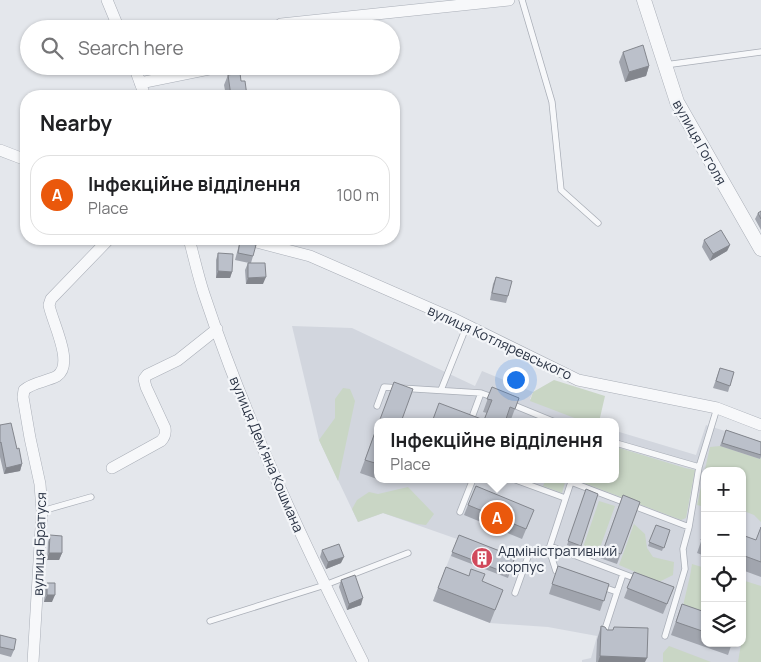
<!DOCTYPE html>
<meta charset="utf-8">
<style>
:root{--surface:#fff;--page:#f2f2f2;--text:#202124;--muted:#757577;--line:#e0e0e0;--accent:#ea580c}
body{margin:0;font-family:Manrope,sans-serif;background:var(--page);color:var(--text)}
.controls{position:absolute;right:15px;bottom:15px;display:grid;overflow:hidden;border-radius:10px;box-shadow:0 1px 4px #0004}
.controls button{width:45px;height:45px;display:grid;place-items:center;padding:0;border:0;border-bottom:1px solid var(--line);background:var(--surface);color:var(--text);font:25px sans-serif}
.you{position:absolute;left:515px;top:379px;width:18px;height:18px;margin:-12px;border:4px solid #fff;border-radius:50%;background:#1a73e8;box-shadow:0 0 0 8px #1a73e833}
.badge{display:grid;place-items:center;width:32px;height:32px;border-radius:50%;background:var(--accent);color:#fff;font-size:16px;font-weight:700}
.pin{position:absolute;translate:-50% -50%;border:2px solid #fff;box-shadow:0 1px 5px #0006}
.popup{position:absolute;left:374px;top:418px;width:245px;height:65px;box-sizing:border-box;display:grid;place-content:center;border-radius:10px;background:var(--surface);filter:drop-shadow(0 1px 4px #0005);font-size:16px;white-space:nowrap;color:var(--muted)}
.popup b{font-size:19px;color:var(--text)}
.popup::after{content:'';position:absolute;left:50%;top:100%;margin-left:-10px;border:10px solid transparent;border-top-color:var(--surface)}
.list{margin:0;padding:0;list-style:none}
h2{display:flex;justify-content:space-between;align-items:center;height:65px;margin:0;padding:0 20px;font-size:21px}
h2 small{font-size:16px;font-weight:400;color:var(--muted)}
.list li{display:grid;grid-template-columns:32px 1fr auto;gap:15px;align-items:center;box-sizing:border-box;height:80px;margin:0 10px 10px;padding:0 10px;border:1px solid var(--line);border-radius:20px}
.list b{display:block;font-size:19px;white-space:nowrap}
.list p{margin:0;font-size:16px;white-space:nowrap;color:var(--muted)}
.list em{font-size:16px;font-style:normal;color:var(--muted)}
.icon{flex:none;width:28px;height:28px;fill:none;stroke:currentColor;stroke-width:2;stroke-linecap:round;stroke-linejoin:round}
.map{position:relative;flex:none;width:761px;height:662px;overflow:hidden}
.search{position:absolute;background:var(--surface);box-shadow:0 1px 4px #0004;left:20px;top:20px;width:380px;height:55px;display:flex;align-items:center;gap:12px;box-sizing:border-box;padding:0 18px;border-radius:28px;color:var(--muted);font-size:19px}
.panel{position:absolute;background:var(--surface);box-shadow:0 1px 4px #0004;left:20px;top:90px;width:380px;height:155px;border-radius:20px}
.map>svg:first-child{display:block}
.built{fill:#d2d6de;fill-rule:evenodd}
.green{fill:#c9d6c5}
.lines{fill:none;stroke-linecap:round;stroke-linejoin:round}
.service-casing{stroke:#a9aeb7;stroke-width:7}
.minor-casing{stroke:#a9aeb7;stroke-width:12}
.tertiary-casing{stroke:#a9aeb7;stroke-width:15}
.service{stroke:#f7f8fa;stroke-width:5.5}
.minor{stroke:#f7f8fa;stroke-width:11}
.tertiary{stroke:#f7f8fa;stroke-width:14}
.wall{fill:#a1a5ae}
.shaded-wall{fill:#83868d}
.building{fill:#bbc0ca;stroke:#83868d}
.labels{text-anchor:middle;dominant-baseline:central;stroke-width:4.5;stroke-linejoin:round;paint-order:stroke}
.street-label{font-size:14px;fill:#2b3445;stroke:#f4f6f9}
.poi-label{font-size:14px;fill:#2b3445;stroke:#f4f6f9;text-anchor:start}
</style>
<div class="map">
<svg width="761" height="662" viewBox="0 0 761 662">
<rect width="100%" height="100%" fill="#e4e7ec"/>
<path class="built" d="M292,326l60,2 123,58 7,-15 51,21 -3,7 56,23h-208v57h238v-48l80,24 10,-30 19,6v3l36,25v203h-179v-2l9,-2 6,-22 -49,-9 -58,-4 -57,-22 24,-62 -74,-26 -25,9 -39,-82zM705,471h37v172h-37z"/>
<path class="green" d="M554,380l51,16 -6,26h-14l-55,-21 3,-9z
M343,388l7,1 5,12 -17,80 -19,-41 16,-22v-19z
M720,446l40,13 1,-3v66l-7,-7 -10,-4 -2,1v-41h-37v36l-8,-2 13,-58z
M616,447l69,21 10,2 -9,48 -5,2 -105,-40v-1h40z
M546,479h20l-4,14 -19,-7z
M408,487l26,27 -8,11 -9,-1 -34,-11 -25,9 -6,-13 5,-9 12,-8 9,2z
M599,501l16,5 -18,50 -15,-6z
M634,524l11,10 2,14 6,9 21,5 -1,13 -14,7 -40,-17z
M692,564l13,4v50l-23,-8 8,-34z
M742,580l19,6v76h-23l5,-30 -1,-1z
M669,646l42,16h-48v-9z"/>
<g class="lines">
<g class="service-casing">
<path id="service" d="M522,0l30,102 9,88 37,33
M665,65l96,-13
M441,390l26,-65
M511,404l44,18
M377,406l7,-19 97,6
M471,420l10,-27 14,5
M616,443l83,24
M513,479l52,19
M571,482l118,45
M42,511l49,-14
M460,512l13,-33
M550,546l87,33
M549,549l7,22 7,2
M603,587l14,5 -12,37v4
M617,592l6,-18
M515,593l15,-42 19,-2 23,-70
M210,621l115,-36 83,-32
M665,636l20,-67 -2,-20 6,-22 10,-60 18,-59"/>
</g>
<g class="minor-casing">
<path id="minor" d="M107,0l12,29
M274,29l7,-5 228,-24
M134,66l11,30
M140,83l84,-17
M0,150l26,10
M189,239c5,18 9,37 15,55 42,127 99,248 159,368
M245,239l65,17 142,62 126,62 139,28 44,17
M112,468l49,-27c4,-4 5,-7 4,-13l-19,-41 -2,-8 3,-4 31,-15 39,-31
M33,662l9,-151 -2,-27 -10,-46 -7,-41 1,-7c9,-8 22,-8 33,-14 18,-12 -5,-54 -8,-71l2,-6 58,-60"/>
</g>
<g class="tertiary-casing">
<path id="tertiary" d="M644,0l33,102 84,147"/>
</g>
<use href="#service" class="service"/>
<use href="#minor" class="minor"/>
<use href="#tertiary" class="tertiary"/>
</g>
<path class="wall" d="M623,52l26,14 -3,10 -21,6 -6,-20z
M228,75l19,21h-21l-2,-11z
M761,211v19l-6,-11 3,-6z
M704,240l26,5 -3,6 -17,10 -8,-14z
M240,241l13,15 -2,7 12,21h-17l-1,-14 3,-7h1l-14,-3z
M218,253l14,19 -2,6h-14v-18z
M496,277l12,19 -2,7 -16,-3 3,-16z
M720,368l14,4 -6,20 -15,-4z
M492,387l27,11 -9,24 -5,-1 -73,1 52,-2 3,-7 -4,-1z
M378,424v55h2v1l-20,-7z
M0,425l17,24 5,15 -2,7 -16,3 -4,-17z
M726,430l35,12v15l-1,2 -40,-13z
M586,489l12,5 -19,55 -12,-4z
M623,495l17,7 -23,62 -17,-6z
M468,505l62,15 -8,19 -58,-24z
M656,525l14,5 -8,21 -14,-5z
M761,527v50l-19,-7v-35l14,5z
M705,530v26l-8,-3z
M50,535l12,18 -3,7h-12l1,-18z
M459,535l56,22 -7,21 -57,-22z
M322,550l19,13 -15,6 -6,-12z
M558,566l51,18 -9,27 -51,-17z
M446,567l57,23 -13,33 -57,-22z
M634,572l40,15 -11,27 -39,-16z
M341,580l20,25 -14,5 -8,-23z
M47,583l5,19h-8l1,-12z
M682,604l23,8v31h27l-4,12 -57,-20z
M601,626l6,4 38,32h-49l1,-22z
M0,635l14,15 -3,7 -11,-3z"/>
<path class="shaded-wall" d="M649,66l-3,10 -21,6 4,-10z
M730,245l-3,6 -17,10 3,-7z
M218,271l14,1 -2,6h-14z
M266,277l-3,7h-17l2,-6z
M22,464l-2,7 -16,3 2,-6z
M49,553h13l-3,7h-12z
M344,557l-3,6 -15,6 2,-7z
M47,595h8l-3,7h-8z
M363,598l-2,7 -14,5 2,-6z
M600,656l47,2 -2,4h-47z"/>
<path class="building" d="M643,45l6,21 -20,6 -6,-20z
M240,73l1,8h4l2,15h-16l-3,-21z
M761,211v8l-3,-6z
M721,230l9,15 -17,9 -9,-14z
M240,241l16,4 -3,11 -15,-3z
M218,253l15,1 -1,18 -14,-1z
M248,263h17l1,14 -18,1z
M496,277l16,4 -4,15 -16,-3z
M720,368l14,4 -4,14 -14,-5z
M394,382l19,7 -12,33h-22z
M492,387l27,11 -4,11 -5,-2 -5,15h-73l7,-19 45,17 8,-20 -5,-1z
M11,423l6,26 2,-1 3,16 -16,4 -5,-26 -1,1v-18z
M378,424v40l-13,-4z
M726,430l35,12v13l-39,-12z
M476,486l58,24 -8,19 -58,-24z
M586,489l12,5 -17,52 -13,-5z
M623,495l17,7 -19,52 -17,-6z
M656,525l14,5 -6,18 -15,-6z
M761,527v35l-19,-7v-20l14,5z
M705,531v10l-4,-1z
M50,535l12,1v17h-13z
M459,535l56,22 -6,17 -57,-22z
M339,544l5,13 -16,5 -6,-12z
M558,566l51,18 -5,17 -52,-17z
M446,567l23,9 2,-7 14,5 -3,7 21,9 -8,20 -57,-22z
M634,572l40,15 -7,17 -40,-16z
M355,575l8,23 -14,6 -8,-24z
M47,583h8v12h-8z
M682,604l23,8v20l-29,-10z
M601,626l4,1 2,3h6l1,-3 34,1 -1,30 -47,-2z
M0,635l16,4 -2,11 -14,-3z"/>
<defs>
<g id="building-disc" transform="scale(1.125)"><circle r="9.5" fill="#d1495b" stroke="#f4f6f9"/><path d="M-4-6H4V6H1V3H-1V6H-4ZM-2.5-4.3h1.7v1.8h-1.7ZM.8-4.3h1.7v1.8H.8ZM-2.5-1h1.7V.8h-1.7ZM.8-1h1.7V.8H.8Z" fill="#fff"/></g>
</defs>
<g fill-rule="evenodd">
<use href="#building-disc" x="482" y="558"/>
</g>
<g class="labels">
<g class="street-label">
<text transform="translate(700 142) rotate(61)">вулиця Гоголя</text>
<text transform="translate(500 342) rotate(25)">вулиця Котляревського</text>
<text transform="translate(267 454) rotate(67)">вулиця Демʼяна Кошмана</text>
<text transform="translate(39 544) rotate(-88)">вулиця Братуся</text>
</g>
<g class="poi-label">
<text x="498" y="550">Адміністративний<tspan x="498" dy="16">корпус</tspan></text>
</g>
</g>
</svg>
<div class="controls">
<button>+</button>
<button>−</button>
<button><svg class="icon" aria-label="locate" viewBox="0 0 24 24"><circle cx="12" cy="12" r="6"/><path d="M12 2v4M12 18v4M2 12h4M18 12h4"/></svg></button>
<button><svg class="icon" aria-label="layers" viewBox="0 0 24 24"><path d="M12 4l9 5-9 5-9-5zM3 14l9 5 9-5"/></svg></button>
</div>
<div class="you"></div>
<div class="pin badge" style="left:497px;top:518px">A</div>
<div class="popup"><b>Інфекційне відділення</b>Place</div>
<div class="search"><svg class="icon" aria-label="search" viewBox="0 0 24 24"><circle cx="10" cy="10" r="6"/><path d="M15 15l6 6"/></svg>Search here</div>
<section class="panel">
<h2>Nearby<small></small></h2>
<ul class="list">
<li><span class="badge">A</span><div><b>Інфекційне відділення</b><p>Place</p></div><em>100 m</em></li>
</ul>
</section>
</div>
